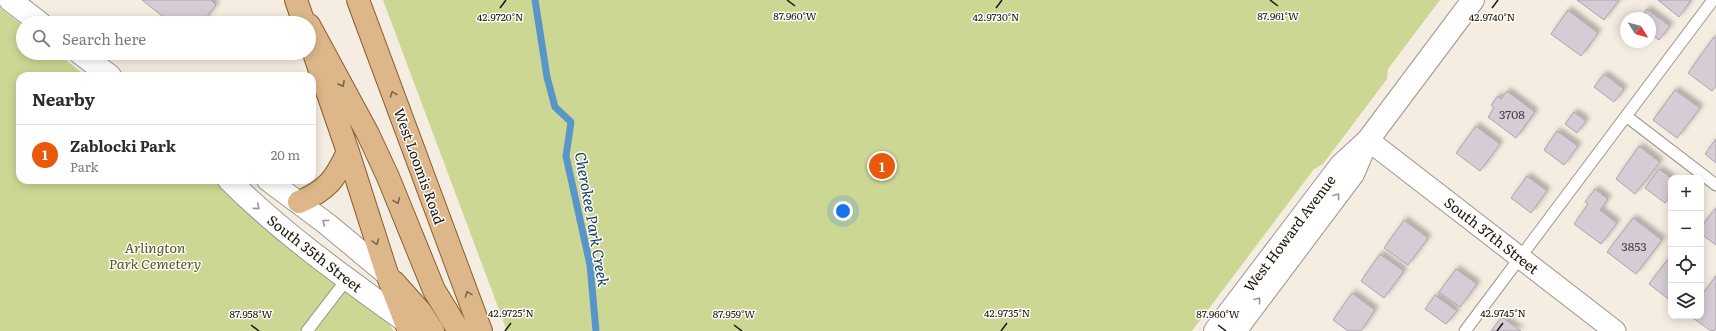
<!DOCTYPE html>
<meta charset="utf-8">
<style>
:root{--surface:#fff;--page:#f7f7f7;--text:#2b2b33;--muted:#7c7c81;--line:#e1e1e2;--accent:#ea580c}
body{margin:0;font-family:Literata,serif;background:var(--page);color:var(--text)}
.controls{position:absolute;right:12px;bottom:12px;display:grid;overflow:hidden;border-radius:8px;box-shadow:0 2px 10px #0003}
.controls button{width:36px;height:36px;display:grid;place-items:center;padding:0;border:0;border-bottom:1px solid var(--line);background:var(--surface);color:var(--text);font:20px sans-serif}
.compass{position:absolute;left:1620px;top:12px;width:36px;height:36px;border-radius:50%;background:var(--surface);box-shadow:0 2px 10px #0003;rotate:127deg}
.you{position:absolute;left:843px;top:211px;width:14px;height:14px;margin:-10px;border:3px solid #fff;border-radius:50%;background:#1a73e8;box-shadow:0 0 0 6px #1a73e833}
.badge{display:grid;place-items:center;width:26px;height:26px;border-radius:50%;background:var(--accent);color:#fff;font-size:13px;font-weight:700}
.pin{position:absolute;translate:-50% -50%;border:2px solid #fff;box-shadow:0 1px 4px #0006}
.list{margin:0;padding:0;list-style:none}
h2{display:flex;justify-content:space-between;align-items:center;height:52px;margin:0;padding:0 16px;font-size:17px}
h2 small{font-size:13px;font-weight:400;color:var(--muted)}
.list li{display:grid;grid-template-columns:26px 1fr auto;gap:12px;align-items:center;box-sizing:border-box;height:60px;padding:0 16px;border-top:1px solid var(--line)}
.list b{display:block;font-size:15px;white-space:nowrap}
.list p{margin:0;font-size:13px;white-space:nowrap;color:var(--muted)}
.list em{font-size:13px;font-style:normal;color:var(--muted)}
.icon{flex:none;width:22px;height:22px;fill:none;stroke:currentColor;stroke-width:2;stroke-linecap:round;stroke-linejoin:round}
.map{position:relative;flex:none;width:1716px;height:331px;overflow:hidden}
.search{position:absolute;background:var(--surface);box-shadow:0 2px 10px #0003;left:16px;top:16px;width:300px;height:44px;display:flex;align-items:center;gap:10px;box-sizing:border-box;padding:0 14px;border-radius:22px;color:var(--muted);font-size:15px}
.panel{position:absolute;background:var(--surface);box-shadow:0 2px 10px #0003;left:16px;top:72px;width:300px;height:112px;border-radius:12px}
.map>svg:first-child{display:block}
.green{fill:#cdd794}
.lines{fill:none;stroke-linecap:round;stroke-linejoin:round}
.stream{stroke:#5896c9;stroke-width:7}
.building{fill:#d5ccd6;stroke:#aca3ad;filter:url(#shadow)}
.service-casing{stroke:#9d958b;stroke-width:13}
.minor-casing{stroke:#9d958b;stroke-width:23}
.tertiary-casing{stroke:#9d958b;stroke-width:24}
.primary-casing{stroke:#895f2d;stroke-width:24}
.service{stroke:#fff;stroke-width:11}
.minor{stroke:#fff;stroke-width:21}
.tertiary{stroke:#fff;stroke-width:22}
.primary{stroke:#ddb789;stroke-width:22}
.oneway{stroke:#7a664e}
.oneway2{stroke:#979694}
.ticks{fill:none;stroke:#181512;stroke-width:1.5}
.labels{text-anchor:middle;dominant-baseline:central;stroke-width:3;stroke-linejoin:round;paint-order:stroke}
.number-label{font-size:12px;fill:#474343}
.street-label{font-size:14px;fill:#181512;stroke:#fffbf7}
.park-label{font-size:14px;font-style:italic;fill:#525921;stroke:#fffbf7}
.water-label{font-size:15px;font-style:italic;fill:#0f3f61;stroke:#fffbf7}
.ticks-label{font-size:10px;text-anchor:middle;fill:#181512;stroke:#fffbf7;stroke-width:3;stroke-linejoin:round;paint-order:stroke}
</style>
<div class="map">
<svg width="1716" height="331" viewBox="0 0 1716 331">
<defs>
<filter id="shadow"><feDropShadow dx="3.5" dy="-3.5" stdDeviation="2" flood-color="#0004"/></filter>
</defs>
<rect width="100%" height="100%" fill="#f6ede2"/>
<path class="green" d="M383,0h1057l-52,69 -1,10 -64,85 -9,5 -122,162h-685z
M0,8l23,18v27h34l29,23h-66v104h196l42,38 127,100 9,13h-394z"/>
<g class="lines">
<path class="stream" d="M535,0l12,77 8,30 16,15 -5,34 24,109 6,66"/>
</g>
<path class="building" d="M142,0h71l-1,1 4,4 -14,18h-31z
M1577,0h42l-15,20z
M1658,0h33l-12,17z
M1647,9l23,17 -11,14 -9,-6v-16h-9z
M1568,10l30,23 -17,23 -30,-22z
M1714,37l2,2v47l-4,5 -24,-18z
M1604,74l20,15 -10,13 -20,-15z
M1675,90l25,18 -23,30 -24,-18z
M1507,91l28,21 -19,26 -28,-21 6,-9 -3,-3 7,-9 3,3z
M1574,112l12,9 -9,12 -12,-9z
M1476,126l24,18 -20,27 -24,-18z
M1557,131l21,15 -14,19 -20,-15z
M1716,139v24l-11,-9z
M1639,146l21,16 -25,32 -19,-15z
M1659,169l12,9v17l-6,8 -20,-15z
M1527,176l20,15 -16,22 -20,-15z
M1595,189l13,10 -8,11 17,13 -16,21 -27,-20 14,-20 -3,-2z
M1715,209h1v36l-15,-11v-7z
M1633,218l29,22 -26,34 -29,-22z
M1404,220l24,18 -20,27 -24,-17z
M1380,254l24,17 -20,27 -23,-17z
M1669,258l2,1v42l-22,-17z
M1456,269l21,15 -17,23 -21,-15z
M1716,276v52l-2,3h-3l-21,-15h11v-20z
M1352,293l23,17 -14,21h-13l-15,-11z
M1435,295l22,16 -11,13 -21,-15z
M1502,317l19,14h-30z"/>
<g class="lines">
<g class="service-casing">
<path id="service" d="M1626,116l90,69
M307,331l40,-52
M1465,331l248,-331"/>
</g>
<g class="minor-casing">
<path id="minor" d="M1368,140l247,191"/>
</g>
<g class="tertiary-casing">
<path id="tertiary" d="M10,0l30,23
M80,53l30,23
M229,180c53,53 115,97 176,141
M268,180l59,44 60,50
M1215,331l126,-166 27,-25 105,-140
M1235,331l118,-157 12,-28"/>
</g>
<g class="primary-casing">
<path id="primary" d="M296,0l8,23
M358,0l123,331
M309,25l59,109 20,43 46,113 25,41
M315,56l33,96 39,122 22,57
M299,202c29,-12 36,-23 49,-50
M394,282l26,29 13,20"/>
</g>
<use href="#service" class="service"/>
<use href="#minor" class="minor"/>
<use href="#tertiary" class="tertiary"/>
<use href="#primary" class="primary"/>
</g>
<defs><path id="oneway-chevron" d="M-2-3.5L2.5 0L-2 3.5" fill="none" stroke-width="1.6" stroke-linecap="round" stroke-linejoin="round"/></defs>
<g class="oneway">
<use href="#oneway-chevron" transform="translate(342 84) rotate(61)"/>
<use href="#oneway-chevron" transform="translate(393 94) rotate(-110)"/>
<use href="#oneway-chevron" transform="translate(397 201) rotate(68)"/>
<use href="#oneway-chevron" transform="translate(376 242) rotate(72)"/>
<use href="#oneway-chevron" transform="translate(468 294) rotate(-110)"/>
</g>
<g class="oneway2">
<use href="#oneway-chevron" transform="translate(1337 196) rotate(-53)"/>
<use href="#oneway-chevron" transform="translate(257 207) rotate(41)"/>
<use href="#oneway-chevron" transform="translate(325 222) rotate(-142)"/>
<use href="#oneway-chevron" transform="translate(1258 300) rotate(-53)"/>
</g>
<path class="ticks" d="M787,0l8,6M1270,0l8,6M500,8l6,-8M996,8l6,-8M1492,8l6,-8M251,325l8,6M734,325l8,6M1218,325l8,6M505,331l6,-8M1001,331l6,-8M1497,331l6,-8"/>
<g class="labels">
<g class="number-label">
<text x="1512" y="114">3708</text>
<text x="1634" y="246">3853</text>
</g>
<g class="street-label">
<text transform="translate(420 166) rotate(70)">West Loomis Road</text>
<text transform="translate(1289 233) rotate(-53)">West Howard Avenue</text>
<text transform="translate(1492 235) rotate(38)">South 37th Street</text>
<text transform="translate(315 253) rotate(38)">South 35th Street</text>
</g>
<g class="park-label">
<text x="155" y="247">Arlington<tspan x="155" dy="16">Park Cemetery</tspan></text>
</g>
<g class="water-label">
<text transform="translate(593 219) rotate(80)">Cherokee Park Creek</text>
</g>
</g>
<g class="ticks-label">
<text x="795" y="20">87.960°W</text>
<text x="1278" y="20">87.961°W</text>
<text x="500" y="21">42.9720°N</text>
<text x="996" y="21">42.9730°N</text>
<text x="1492" y="21">42.9740°N</text>
<text x="511" y="317">42.9725°N</text>
<text x="1007" y="317">42.9735°N</text>
<text x="1503" y="317">42.9745°N</text>
<text x="251" y="318">87.958°W</text>
<text x="734" y="318">87.959°W</text>
<text x="1218" y="318">87.960°W</text>
</g>
</svg>
<div class="controls">
<button>+</button>
<button>−</button>
<button><svg class="icon" aria-label="locate" viewBox="0 0 24 24"><circle cx="12" cy="12" r="6"/><path d="M12 2v4M12 18v4M2 12h4M18 12h4"/></svg></button>
<button><svg class="icon" aria-label="layers" viewBox="0 0 24 24"><path d="M12 4l9 5-9 5-9-5zM3 14l9 5 9-5"/></svg></button>
</div>
<svg class="compass" viewBox="-18 -18 36 36"><path d="M0-13l5 13h-10z" fill="#e53935"/><path d="M0 13l5-13h-10z" fill="#7c7c81"/></svg>
<div class="you"></div>
<div class="pin badge" style="left:882px;top:166px">1</div>
<div class="search"><svg class="icon" aria-label="search" viewBox="0 0 24 24"><circle cx="10" cy="10" r="6"/><path d="M15 15l6 6"/></svg>Search here</div>
<section class="panel">
<h2>Nearby<small></small></h2>
<ul class="list">
<li><span class="badge">1</span><div><b>Zablocki Park</b><p>Park</p></div><em>20 m</em></li>
</ul>
</section>
</div>
